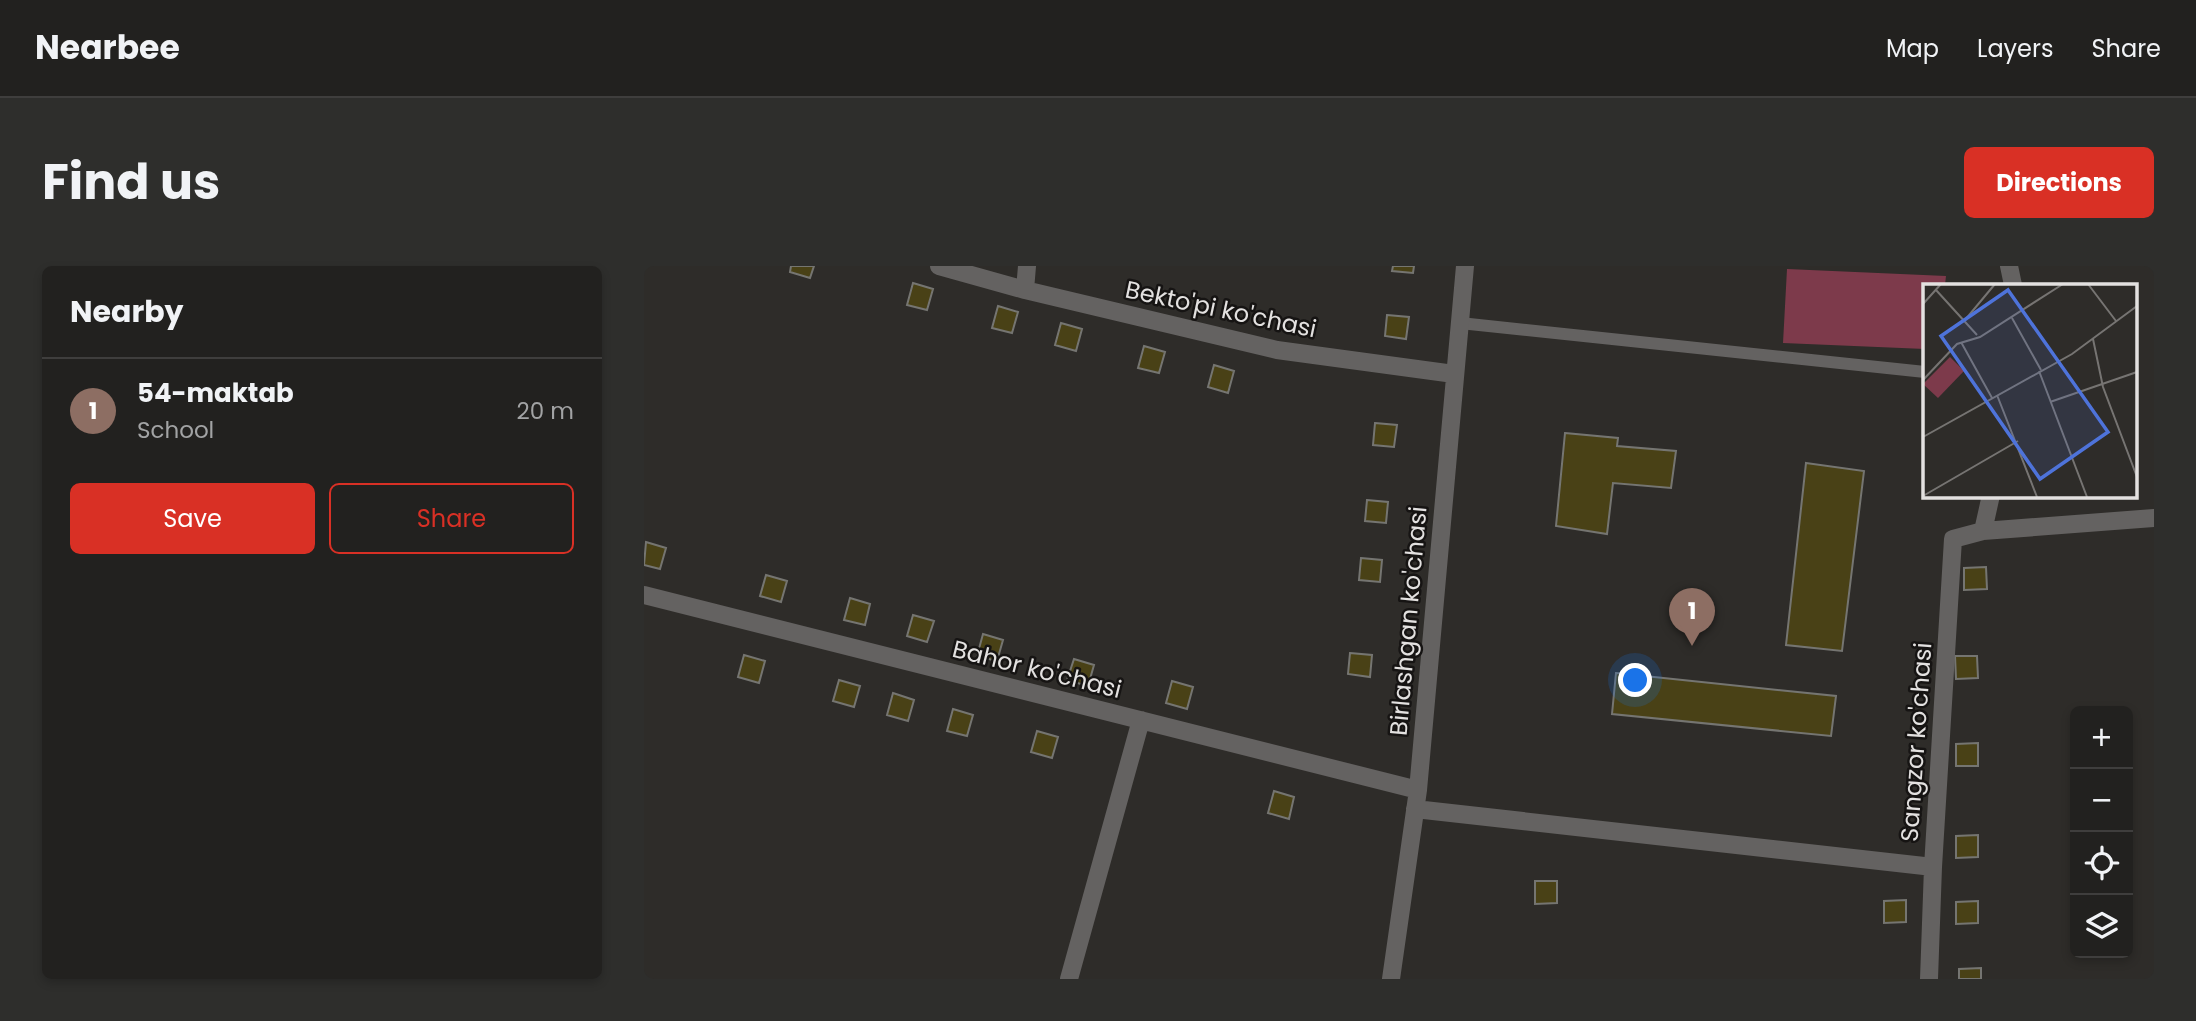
<!DOCTYPE html>
<meta charset="utf-8">
<style>
:root{--surface:#22211f;--page:#2e2e2c;--text:#f1f3f6;--muted:#a2a3a4;--line:#3f3e3d;--accent:#d93025}
body{margin:0;font-family:Poppins,sans-serif;background:var(--page);color:var(--text)}
.controls{position:absolute;right:21px;bottom:21px;display:grid;overflow:hidden;border-radius:10px;box-shadow:0 4px 10px #0003}
.controls button{width:63px;height:63px;display:grid;place-items:center;padding:0;border:0;border-bottom:2px solid var(--line);background:var(--surface);color:var(--text);font:35px sans-serif}
.you{position:absolute;left:992px;top:415px;width:24px;height:24px;margin:-18px;border:5px solid #fff;border-radius:50%;background:#1a73e8;box-shadow:0 0 0 10px #1a73e833}
.badge{display:grid;place-items:center;width:46px;height:46px;border-radius:50%;background:var(--accent);color:#fff;font-size:23px;font-weight:700}
.pin{position:absolute;translate:-50% -58px;filter:drop-shadow(0 2px 4px #0008)}
.pin::after{content:'';position:absolute;top:37px;width:24px;height:21px;background:inherit;clip-path:polygon(0 0,100% 0,50% 100%)}
.list{margin:0;padding:0;list-style:none}
h2{display:flex;justify-content:space-between;align-items:center;height:91px;margin:0;padding:0 28px;font-size:30px}
h2 small{font-size:23px;font-weight:400;color:var(--muted)}
.list li{display:grid;grid-template-columns:46px 1fr auto;gap:21px;align-items:center;box-sizing:border-box;height:105px;padding:0 28px;border-top:2px solid var(--line)}
.list b{display:block;font-size:26px;white-space:nowrap}
.list p{margin:0;font-size:23px;white-space:nowrap;color:var(--muted)}
.list em{font-size:23px;font-style:normal;color:var(--muted)}
.actions{display:flex;gap:14px;padding:21px 28px}
.actions a{flex:1;padding:16px 0;border:2px solid var(--accent);border-radius:10px;text-align:center;font-size:24px;color:var(--accent)}
.actions .main{background:var(--accent);color:#fff}
.icon{flex:none;width:38px;height:38px;fill:none;stroke:currentColor;stroke-width:2;stroke-linecap:round;stroke-linejoin:round}
.map{position:relative;flex:none;width:1510px;height:713px;overflow:hidden;border-radius:10px}
header{display:flex;align-items:center;gap:42px;box-sizing:border-box;height:98px;padding:0 35px;background:var(--surface);border-bottom:2px solid var(--line)}
header strong{font-size:33px}
nav{display:flex;gap:38px;margin-inline-start:auto;font-size:24px}
.intro{display:flex;align-items:center;justify-content:space-between;box-sizing:border-box;height:168px;padding:0 42px}
h1{margin:0;font-size:49px}
.button{padding:18px 32px;border-radius:10px;background:var(--accent);color:#fff;font-size:24px;font-weight:700}
main{display:flex;gap:42px;padding:0 42px}
aside{flex:1;background:var(--surface);border-radius:10px;box-shadow:0 4px 10px #0003}
.map>svg:first-child{display:block}
.green{fill:#7d3a4b}
.building{fill:#494116;stroke:#757571;stroke-width:2}
.lines{fill:none;stroke-linecap:round;stroke-linejoin:round}
.lane{stroke:#646261;stroke-width:12}
.street{stroke:#646261;stroke-width:18}
.labels{text-anchor:middle;dominant-baseline:central;stroke-width:5;stroke-linejoin:round;paint-order:stroke}
.street-label{font-size:24px;fill:#e3e1e0;stroke:#161413}
.inset-road{fill:none;stroke:#767472;stroke-width:2}
.view{fill:#4e73da;fill-opacity:0.15;stroke:#4e73da;stroke-width:3.5}
.inset-edge{fill:none;stroke:#e3e1e0;stroke-width:3.5}
</style>
<header>
<strong>Nearbee</strong>
<nav><a>Map</a><a>Layers</a><a>Share</a></nav>
</header>
<div class="intro"><h1>Find us</h1><a class="button">Directions</a></div>
<main>
<aside>
<h2>Nearby<small></small></h2>
<ul class="list">
<li><span class="badge" style="background:#8d6e63">1</span><div><b>54-maktab</b><p>School</p></div><em>20 m</em></li>
</ul>
<div class="actions"><a class="main">Save</a><a>Share</a></div>
</aside>
<div class="map">
<svg width="1510" height="713" viewBox="0 0 1510 713">
<rect width="100%" height="100%" fill="#2e2c29"/>
<path class="green" d="M1143,3l159,7 -1,9h-20v64l-142,-6z"/>
<path class="building" d="M147,0h23l-4,12 -20,-6z
M749,0h21l-1,7 -21,-2z
M269,17l20,6 -6,21 -20,-5z
M354,40l20,6 -6,21 -20,-5z
M743,49l22,2 -3,22 -21,-3z
M417,57l21,6 -6,22 -21,-6z
M500,80l21,6 -6,21 -21,-5z
M570,99l20,6 -6,22 -20,-6z
M731,157l22,2 -3,22 -21,-2z
M921,167l53,5 -1,8 59,5 -5,37 -58,-5 -6,51 -51,-8z
M1162,197l58,8 -22,180 -56,-6z
M723,234l21,2 -2,21 -21,-2z
M2,276l20,6 -6,21 -16,-4z
M717,292l21,2 -2,22 -21,-2z
M1342,301l1,22 -23,1v-22z
M122,309l21,6 -6,21 -21,-6z
M206,332l20,6 -5,21 -21,-5z
M269,349l21,6 -7,21 -20,-6z
M339,368l20,6 -6,21 -20,-5z
M706,387l22,2 -2,22 -22,-3z
M100,389l21,6 -6,22 -21,-6z
M1311,390h22l1,22 -22,1z
M430,393l20,6 -6,21 -21,-6z
M972,407l220,23 -5,40 -219,-22z
M195,414l21,6 -6,21 -21,-6z
M528,415l21,6 -6,22 -21,-6z
M249,427l21,7 -6,21 -21,-6z
M309,443l20,6 -6,21 -20,-5z
M393,465l21,6 -6,21 -21,-6z
M1334,477v23h-22v-22z
M630,525l20,6 -5,22 -21,-6z
M1334,569v22l-22,1v-22z
M891,615h22v22l-22,1z
M1262,634v22l-22,1v-22z
M1334,635v22l-22,1v-22z
M1337,702v11h-22v-10z"/>
<g class="lines">
<path class="lane" d="M816,57l465,49"/>
<path class="street" d="M295,0l86,24 252,60 177,24
M1365,0l4,19
M381,24l2,-24
M1339,265l8,-36
M0,329l774,195
M771,543l518,58
M425,713l72,-259
M747,713l27,-189 47,-524
M1285,713l4,-112 20,-328 30,-8 171,-13"/>
</g>
<g class="labels">
<g class="street-label">
<text transform="translate(577 43) rotate(12)">Bekto'pi ko'chasi</text>
<text transform="translate(764 355) rotate(-85)">Birlashgan ko'chasi</text>
<text transform="translate(393 403) rotate(14)">Bahor ko'chasi</text>
<text transform="translate(1272 476) rotate(-86)">Sangzor ko'chasi</text>
</g>
</g>
<g transform="translate(1279 18)">
<rect width="214" height="214" fill="#2e2c29"/>
<path d="M27,73l14,14 -26,27 -15,-14z" fill="#7d3a4b"/>
<path class="inset-road" d="M165,0l28,37M13,6l41,45M0,20l18,-20M89,34l29,52M42,36l30,-36M170,55l10,48 34,90M38,58l31,56M116,87l48,126M0,96l34,-36 23,-7 83,-53M74,111l40,102M127,118l87,-30M0,153l149,-83 65,-48M0,212l95,-55"/>
<path class="view" d="M85,6l100,142 -68,47 -99,-143z"/>
<rect width="214" height="214" class="inset-edge"/>
</g>
</svg>
<div class="controls">
<button>+</button>
<button>−</button>
<button><svg class="icon" aria-label="locate" viewBox="0 0 24 24"><circle cx="12" cy="12" r="6"/><path d="M12 2v4M12 18v4M2 12h4M18 12h4"/></svg></button>
<button><svg class="icon" aria-label="layers" viewBox="0 0 24 24"><path d="M12 4l9 5-9 5-9-5zM3 14l9 5 9-5"/></svg></button>
</div>
<div class="you"></div>
<div class="pin badge" style="left:1048px;top:380px;background:#8d6e63">1</div>
</div>
</main>
